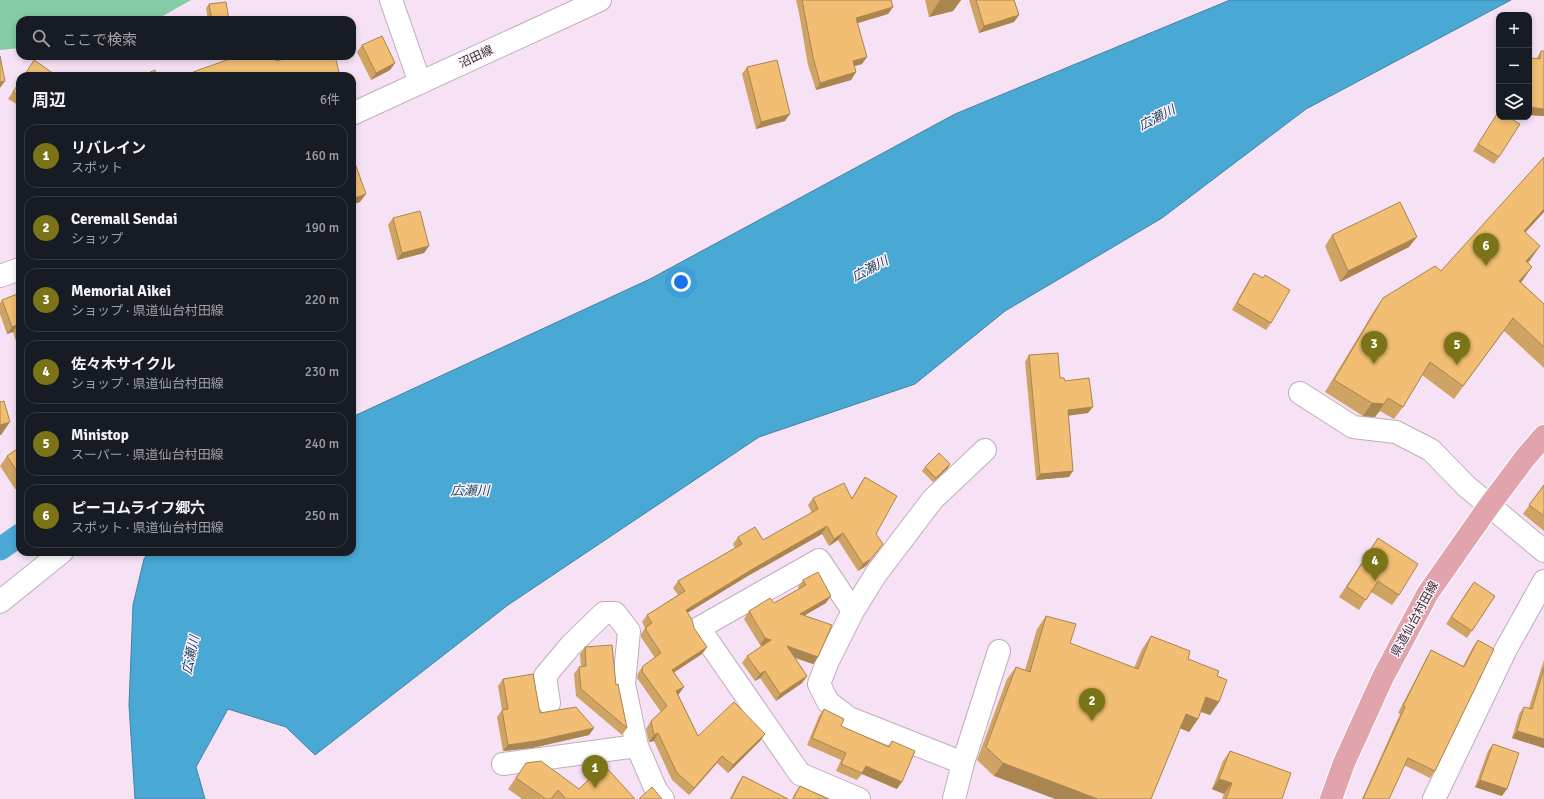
<!DOCTYPE html>
<html lang="ja">
<meta charset="utf-8">
<style>
:root{--surface:#171b24;--page:#242831;--text:#f1f3f6;--muted:#9ea1a6;--line:#363941;--accent:#7a7417}
body{margin:0;font-family:Signika,"Noto Sans JP",sans-serif;background:var(--page);color:var(--text)}
.controls{position:absolute;right:12px;top:12px;display:grid;overflow:hidden;border-radius:8px;box-shadow:0 2px 6px #0003}
.controls button{width:36px;height:36px;display:grid;place-items:center;padding:0;border:0;border-bottom:1px solid var(--line);background:var(--surface);color:var(--text);font:20px sans-serif}
.you{position:absolute;left:681px;top:282px;width:14px;height:14px;margin:-10px;border:3px solid #fff;border-radius:50%;background:#1a73e8;box-shadow:0 0 0 6px #1a73e833}
.badge{display:grid;place-items:center;width:26px;height:26px;border-radius:50%;background:var(--accent);color:#fff;font-size:13px;font-weight:700}
.pin{position:absolute;translate:-50% -33px;filter:drop-shadow(0 1px 2px #0008)}
.pin::after{content:'';position:absolute;top:21px;width:14px;height:12px;background:inherit;clip-path:polygon(0 0,100% 0,50% 100%)}
.list{margin:0;padding:0;list-style:none}
h2{display:flex;justify-content:space-between;align-items:center;height:52px;margin:0;padding:0 16px;font-size:17px}
h2 small{font-size:13px;font-weight:400;color:var(--muted)}
.list li{display:grid;grid-template-columns:26px 1fr auto;gap:12px;align-items:center;box-sizing:border-box;height:64px;margin:0 8px 8px;padding:0 8px;border:1px solid var(--line);border-radius:12px}
.list b{display:block;font-size:15px;white-space:nowrap}
.list p{margin:0;font-size:13px;white-space:nowrap;color:var(--muted)}
.list em{font-size:13px;font-style:normal;color:var(--muted)}
.icon{flex:none;width:22px;height:22px;fill:none;stroke:currentColor;stroke-width:2;stroke-linecap:round;stroke-linejoin:round}
.map{position:relative;flex:none;width:1544px;height:799px;overflow:hidden}
.search{position:absolute;background:var(--surface);box-shadow:0 2px 6px #0003;left:16px;top:16px;width:340px;height:44px;display:flex;align-items:center;gap:10px;box-sizing:border-box;padding:0 14px;border-radius:12px;color:var(--muted);font-size:15px}
.panel{position:absolute;background:var(--surface);box-shadow:0 2px 6px #0003;left:16px;top:72px;width:340px;height:484px;border-radius:12px}
.map>svg:first-child{display:block}
.green{fill:#84cba6}
.water{fill:#49a8d4;stroke:#4383a4}
.lines{fill:none;stroke-linecap:round;stroke-linejoin:round}
.canal{stroke:#49a8d4;stroke-width:23}
.minor-casing{stroke:#bfadbe;stroke-width:24}
.major-casing{stroke:#fff;stroke-width:24}
.minor{stroke:#fff;stroke-width:22}
.major{stroke:#e1a4ad;stroke-width:22}
.wall{fill:#cfa363}
.shaded-wall{fill:#a98550}
.building{fill:#f1be73;stroke:#a98550}
.labels{text-anchor:middle;dominant-baseline:central;stroke-width:3;stroke-linejoin:round;paint-order:stroke}
.street-label{font-size:12px;fill:#342c33;stroke:#fef2fd}
.water-label{font-size:13px;font-style:italic;fill:#224a5d;stroke:#fef2fd}
</style>
<div class="map">
<svg width="1544" height="799" viewBox="0 0 1544 799">
<rect width="100%" height="100%" fill="#f6e2f4"/>
<path class="green" d="M0,0h191l-35,20h-136v28l-20,2z"/>
<path class="water" d="M1230,0h281l-205,109 -144,109 -157,93 -90,73 -156,53 -251,168 -193,150 -29,-28 -58,-18 -32,58 9,32h-70l-6,-94 4,-100 11,-46 5,-7h203v-135l298,-138 305,-165z"/>
<g class="lines">
<path class="canal" d="M0,549l20,-14"/>
<g class="minor-casing">
<path id="minor" d="M391,0l29,83
M352,114l248,-114
M0,276l20,-7
M1300,393l53,34 43,5 35,18 35,36 78,65
M0,602l62,-50
M853,611l-34,-51 -120,68 101,146 59,25
M549,703l-4,-27 26,-31 33,-32h11l14,18 -5,53 13,62 19,44 7,9
M963,763l36,-112
M503,764l134,-18
M954,799l9,-36 -114,-45 -21,-16 -9,-18 8,-21 26,-52 23,-37 57,-75 52,-49
M1434,799l72,-150 38,-68"/>
</g>
<g class="major-casing">
<path id="major" d="M1331,799l13,-36 39,-86 45,-84 61,-87 36,-48 19,-22"/>
</g>
<use href="#minor" class="minor"/>
<use href="#major" class="major"/>
</g>
<path class="wall" d="M796,0h95l2,7 -5,7 -30,9 4,41 -8,2 2,6 -5,8 -35,10 -8,-25 -9,-52z
M925,0h36l-8,11 -24,6z
M969,0h45v22l-35,11z
M209,4l20,16h-21l-2,-12z
M362,45l33,18 -5,7 -19,10 -14,-28z
M1541,51h3v65l-15,-1v-55l2,-2 5,1z
M276,61l64,15h-149l2,-4z
M747,67l38,54 -29,8 -14,-55z
M20,81v25l-12,-7z
M1499,111v46l-5,7 -21,-13z
M1544,212l-19,20 6,27 -3,4 -5,17 -2,2 23,22v64l-40,-37 -50,68 -32,-24 -19,32 -9,12 -14,-8 -5,6 -12,-1 -38,-24 49,-81 9,-13 58,-27z
M393,218l36,28 -5,7 -27,7 -9,-35z
M1332,235l77,12 -69,35 -15,-36z
M1254,273l9,5 2,-3 6,48 -5,7 -34,-20 17,-30z
M20,293v60l-7,-21 -6,2 -7,-20v-11l2,-3z
M1029,355l31,23 5,3 23,32 -20,3 1,61 -33,3 -11,-118z
M20,447v39l-5,3 -15,-23 7,-10z
M925,467l23,1 -15,14 -11,-11z
M865,477l11,57 7,10 -17,22 -8,5 -20,-31 -9,6 -7,-12 -76,43 -59,36 7,15 13,19 -5,7 -28,18 10,15 -6,7 20,42 67,-2 -5,7 -32,32 -11,-10 -28,32 -17,-15 -18,-39 -5,1 -3,-13 5,-8 10,-9 -24,-34 1,-5 5,-7 12,-8 -14,-21v-3l4,-6 -3,-6 5,-7 31,-20 -5,-7 5,-7 57,-33 -2,-4 5,-7 25,3 49,-27 -4,-8 5,-7h39l8,-14z
M1544,485v46l-21,-17z
M1378,538l21,57 -7,10 -21,-13 -12,18 -20,-13z
M803,580l23,23 -21,12 13,42 -5,7 -18,-6 12,18 -5,7 -26,18 -16,-23 -5,3 -13,-18 5,-7 15,-10 -2,-1 -16,-26 5,-8 25,-8 25,-14 -1,-2z
M1469,589l26,7 -28,42 -21,-14z
M1046,616l24,27 64,25 8,-19 9,-13 37,23 29,17 2,26 -9,13 -10,-3 -2,7 -9,13 -9,-4 -186,48 -17,-16 30,-81 9,-12 9,3 12,-41z
M1478,640l-43,131 -5,7 -26,-13 -15,34h-27l38,-85 -2,-1 29,-56 4,-7 32,16 10,-19z
M585,647l31,38 11,43 -5,7 -46,-39 -2,-22 5,-7h2l-1,-13z
M1544,660v88l-32,-10 7,-24 5,-7 5,1 13,-42z
M503,679l37,34 54,15 -5,7 -57,13 -29,3 -6,-34 5,-7 -4,-24z
M824,709l17,17 46,21 5,-6 5,48 -35,-15 -5,6 -21,-9 5,-11 -34,-15 12,-29z
M1493,744l9,52 -27,-9 13,-36z
M1230,751l52,48h-60l2,-5 -12,-5 11,-28z
M526,763l53,26 56,10h-113l-14,-10z
M743,776l45,23h-58l8,-16z
M800,786l28,13h-36l3,-6z"/>
<path class="shaded-wall" d="M940,0h21l-8,11 -24,6z
M893,7l-5,7 -37,11 5,-7z
M1019,15l-5,7 -35,11 5,-7z
M867,57l-5,7 -14,4 5,-7z
M395,63l-5,7 -19,10 5,-7z
M856,72l-5,8 -35,10 4,-7z
M5,81l-5,7v-6z
M1529,107l15,2v7l-15,-1z
M790,114l-5,7 -29,8 5,-7z
M366,194l-6,8 -8,3v-6z
M1544,209v3l-29,32 9,-13z
M1417,237l-8,10 -69,35 8,-11z
M429,246l-5,7 -27,7 5,-7z
M1540,246l-9,13 -14,15 9,-13z
M1532,267l-9,13 -12,14 8,-13z
M17,325l-4,7 -6,2 5,-7z
M1372,403l12,1 -9,13 -12,-1z
M1093,407l-5,6 -25,3 5,-6z
M10,422l-9,13h-1v-10z
M950,464l-2,4 -15,14 3,-4z
M1073,471l-4,6 -33,3 4,-6z
M20,482v4l-5,3z
M827,526l-5,8 -76,43 -65,40 5,-7 65,-40z
M843,533l-5,7 -9,6 5,-7z
M883,544l-17,22 -8,5 5,-7z
M831,596l-5,7 -31,18 5,-7z
M765,638l6,2 -5,7 -6,-2z
M787,646l31,11 -5,7 -31,-11z
M707,647l-5,7 -35,23 5,-7z
M765,671l-5,7 -5,3 5,-7z
M807,676l-5,7 -26,18 4,-7z
M684,687l-5,7 -7,5 4,-8z
M1206,697l13,5 -9,13 -13,-5z
M1186,714l12,5 -9,13 -12,-5z
M594,728l-5,7 -57,13 -29,3 5,-6z
M1517,731l27,8v9l-32,-10z
M658,733l-4,8 -5,1 5,-7z
M765,734l-5,7 -32,32 5,-8z
M722,756l-5,7 -28,32 5,-7z
M1003,763l95,36h-43l-61,-23z
M866,766l36,16 -5,7 -35,-15z
M1219,779l13,4 -8,11 -12,-5z
M1480,780l27,9 -5,7 -27,-9z"/>
<path class="building" d="M802,0h89l2,7 -37,11 11,39 -14,4 3,11 -36,11 -7,-26z
M976,0h38l5,15 -35,11z
M226,2l3,18h-17l-3,-16z
M382,36l13,27 -19,10 -14,-28z
M1541,51h3v58l-15,-2v-37l2,-12 9,1z
M0,56l5,25 -5,1z
M238,56h37l1,5 21,-5h38l5,20h-146l-1,-4z
M34,60l23,16h-33z
M777,60l13,54 -29,8 -14,-55z
M155,70l2,6h-15z
M20,81v15l-7,-4z
M1499,111v6h9l12,7 -21,33 -21,-13z
M352,155l14,39 -14,5z
M1544,157v52l-20,22 16,15 -14,15 6,6 -13,14 25,23v43l-31,-29 -50,68 -33,-24 -27,45 -15,-9 -4,6 -12,-1 -38,-23 49,-82 52,-32 6,5z
M1400,202l17,35 -69,34 -16,-36z
M420,211l9,35 -27,7 -9,-35z
M1254,273l9,5 2,-3 25,15 -19,33 -34,-20z
M20,293v39l-3,-7 -5,2 -10,-27z
M1058,353l2,25h4l1,3 24,-3 4,29 -25,3 5,61 -33,3 -11,-119z
M4,401l6,21 -10,3v-23z
M20,447v29l-13,-20z
M939,453l11,11 -14,14 -11,-11z
M865,477l32,19 -21,38 7,10 -12,15 -8,5 -20,-31 -9,6 -7,-13 -76,44 -65,40 6,10 2,8 13,19 -35,23 12,17 -8,4 22,45 36,-34 31,32 -32,31 -11,-9 -28,32 -17,-15 -19,-40 -4,2 -3,-14 16,-15 -25,-35 1,-5 18,-13 -15,-23v-3l6,-4 -5,-8 38,-24 -7,-10 64,-37 -4,-7 17,-10 8,13 55,-31 -5,-11 31,-15 8,16z
M1544,485v31l-15,-11z
M1378,538l40,26 -19,31 -21,-14 -12,19 -19,-13z
M818,572l13,24 -31,18 32,11 -14,32 -31,-11 20,30 -27,18 -15,-23 -5,3 -13,-18 24,-16 -6,-2 -16,-27 21,-13 4,5 32,-18 -3,-5z
M1474,582l21,14 -23,35 -21,-14z
M1046,616l30,8 -6,19 68,26 13,-33 39,15 -2,8 31,12 -2,5 10,4 -8,22 -13,-5 -8,22 -12,-5 -35,85h-53l-95,-36 -17,-16 30,-80 14,5z
M1478,640l16,9 -59,122 -27,-13 -19,41h-26l42,-92 -2,-1 28,-56 33,17z
M612,645l4,40 2,-1 9,44 -46,-39 -2,-22 7,-1 -1,-19z
M1544,668v71l-27,-8 7,-24 8,2z
M533,674l7,39 36,-6 18,21 -58,13 -28,4 -6,-35 6,-1 -5,-30z
M824,709l20,10 -3,7 48,21 3,-6 23,10 -13,31 -36,-16 -4,7 -21,-9 5,-11 -34,-15z
M1493,744l26,9 -12,36 -27,-9z
M1230,751l61,22 -9,26h-56l6,-16 -13,-4z
M541,761l38,28 25,-24 31,34h-69l-8,-9 -7,9h-5l-30,-21 10,-15z
M743,776l45,23h-57z
M800,786l28,13h-35z
M652,787l10,12h-23z"/>
<g class="labels">
<g class="street-label">
<text transform="translate(476 57) rotate(-25)">沼田線</text>
<text transform="translate(1415 619) rotate(-61)">県道仙台村田線</text>
</g>
<g class="water-label">
<text transform="translate(1157 118) rotate(-27)">広瀬川</text>
<text transform="translate(870 269) rotate(-28)">広瀬川</text>
<text x="470" y="491">広瀬川</text>
<text transform="translate(191 655) rotate(-78)">広瀬川</text>
</g>
</g>
</svg>
<div class="controls">
<button>+</button>
<button>−</button>
<button><svg class="icon" aria-label="layers" viewBox="0 0 24 24"><path d="M12 4l9 5-9 5-9-5zM3 14l9 5 9-5"/></svg></button>
</div>
<div class="you"></div>
<div class="pin badge" style="left:595px;top:788px">1</div>
<div class="pin badge" style="left:1092px;top:721px">2</div>
<div class="pin badge" style="left:1374px;top:364px">3</div>
<div class="pin badge" style="left:1375px;top:581px">4</div>
<div class="pin badge" style="left:1457px;top:365px">5</div>
<div class="pin badge" style="left:1486px;top:266px">6</div>
<div class="search"><svg class="icon" aria-label="search" viewBox="0 0 24 24"><circle cx="10" cy="10" r="6"/><path d="M15 15l6 6"/></svg>ここで検索</div>
<section class="panel">
<h2>周辺<small>6件</small></h2>
<ul class="list">
<li><span class="badge">1</span><div><b>リバレイン</b><p>スポット</p></div><em>160 m</em></li>
<li><span class="badge">2</span><div><b>Ceremall Sendai</b><p>ショップ</p></div><em>190 m</em></li>
<li><span class="badge">3</span><div><b>Memorial Aikei</b><p>ショップ · 県道仙台村田線</p></div><em>220 m</em></li>
<li><span class="badge">4</span><div><b>佐々木サイクル</b><p>ショップ · 県道仙台村田線</p></div><em>230 m</em></li>
<li><span class="badge">5</span><div><b>Ministop</b><p>スーパー · 県道仙台村田線</p></div><em>240 m</em></li>
<li><span class="badge">6</span><div><b>ピーコムライフ郷六</b><p>スポット · 県道仙台村田線</p></div><em>250 m</em></li>
</ul>
</section>
</div>
